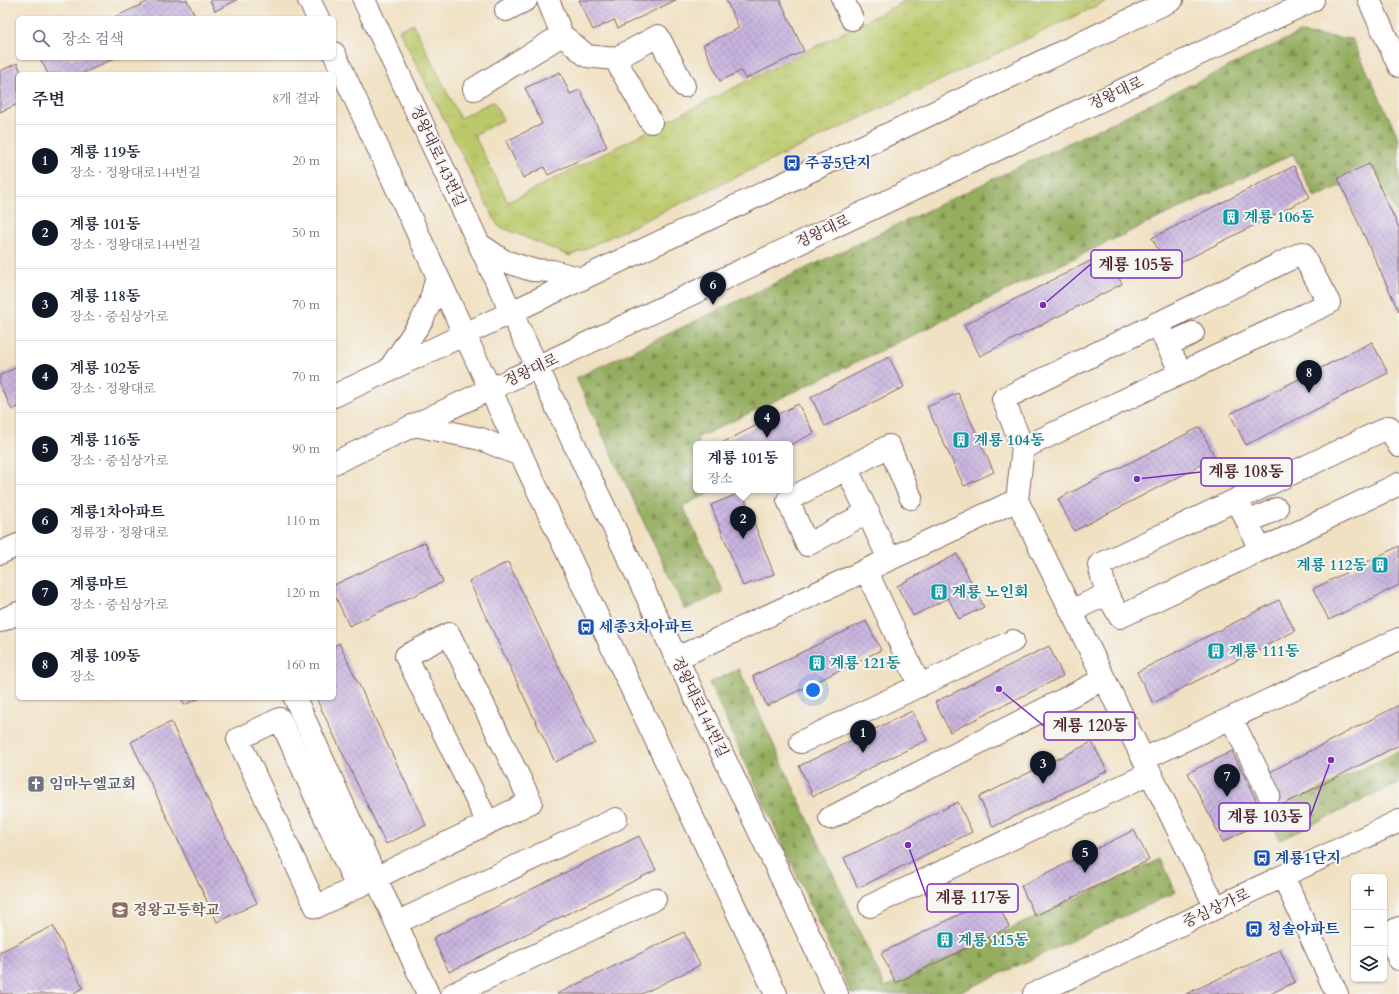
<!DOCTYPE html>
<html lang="ko">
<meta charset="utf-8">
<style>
:root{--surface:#fff;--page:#f6f6f7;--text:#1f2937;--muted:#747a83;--line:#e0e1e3;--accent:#111827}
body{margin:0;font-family:Cardo,"Noto Serif KR",serif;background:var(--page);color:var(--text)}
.controls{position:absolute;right:12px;bottom:12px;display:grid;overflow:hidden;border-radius:6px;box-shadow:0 1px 3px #0004}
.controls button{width:36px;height:36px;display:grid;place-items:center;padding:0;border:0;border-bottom:1px solid var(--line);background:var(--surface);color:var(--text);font:20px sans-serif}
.you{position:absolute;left:813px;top:690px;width:14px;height:14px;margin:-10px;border:3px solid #fff;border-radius:50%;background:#1a73e8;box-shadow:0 0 0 6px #1a73e833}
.badge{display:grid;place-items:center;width:26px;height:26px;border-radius:50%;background:var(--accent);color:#fff;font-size:13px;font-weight:700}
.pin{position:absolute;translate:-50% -33px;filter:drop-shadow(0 1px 2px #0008)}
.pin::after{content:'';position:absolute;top:21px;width:14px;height:12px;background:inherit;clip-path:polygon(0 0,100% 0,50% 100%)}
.popup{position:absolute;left:693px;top:441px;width:100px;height:52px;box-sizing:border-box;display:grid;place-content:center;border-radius:6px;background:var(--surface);filter:drop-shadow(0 1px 3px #0005);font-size:13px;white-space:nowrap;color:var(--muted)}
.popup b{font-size:15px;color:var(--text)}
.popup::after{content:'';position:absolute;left:50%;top:100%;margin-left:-8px;border:8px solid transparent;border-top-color:var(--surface)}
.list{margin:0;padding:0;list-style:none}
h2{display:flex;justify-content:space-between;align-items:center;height:52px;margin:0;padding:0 16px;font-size:17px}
h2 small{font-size:13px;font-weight:400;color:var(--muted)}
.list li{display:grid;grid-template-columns:26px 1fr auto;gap:12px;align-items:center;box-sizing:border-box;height:72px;padding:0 16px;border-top:1px solid var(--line)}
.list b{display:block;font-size:15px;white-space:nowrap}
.list p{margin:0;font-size:13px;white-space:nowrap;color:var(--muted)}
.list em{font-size:13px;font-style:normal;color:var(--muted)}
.icon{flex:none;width:22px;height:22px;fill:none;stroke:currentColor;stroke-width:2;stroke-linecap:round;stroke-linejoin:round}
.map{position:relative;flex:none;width:1399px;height:994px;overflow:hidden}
.search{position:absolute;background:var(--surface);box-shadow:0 1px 3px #0004;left:16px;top:16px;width:320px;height:44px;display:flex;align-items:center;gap:10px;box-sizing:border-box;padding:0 14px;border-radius:6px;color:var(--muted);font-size:15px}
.panel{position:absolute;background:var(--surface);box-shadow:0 1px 3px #0004;left:16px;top:72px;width:320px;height:628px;border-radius:6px}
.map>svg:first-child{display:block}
.forest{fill:url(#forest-firs);stroke:#6f6645}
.park{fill:url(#park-tufts);stroke:#82744b}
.building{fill:url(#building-cross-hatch)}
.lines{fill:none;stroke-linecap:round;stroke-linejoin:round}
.minor-casing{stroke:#846360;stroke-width:24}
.minor{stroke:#fff;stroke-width:22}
.labels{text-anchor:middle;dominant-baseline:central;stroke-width:4;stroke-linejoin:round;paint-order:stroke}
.street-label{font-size:15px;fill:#4a1f2b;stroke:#f6f6f2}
.transit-label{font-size:15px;font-weight:bold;fill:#164399;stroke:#f6f6f2;text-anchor:start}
.culture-label{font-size:15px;font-weight:bold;fill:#0d838f;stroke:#f6f6f2;text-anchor:start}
.worship-label{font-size:15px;font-weight:bold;fill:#5b616d;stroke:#f6f6f2;text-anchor:start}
.education-label{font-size:15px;font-weight:bold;fill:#785e54;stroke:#f6f6f2;text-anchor:start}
.leader{fill:none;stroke:#7b2cbf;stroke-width:1.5}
.callout-dot{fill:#7b2cbf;stroke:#f6f6f2;stroke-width:1.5}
.callout{fill:#f6f6f2;stroke:#7b2cbf;stroke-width:1.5}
.callout-label{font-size:16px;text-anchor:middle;font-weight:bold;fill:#4a1f2b}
</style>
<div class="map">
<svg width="1399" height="994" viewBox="0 0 1399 994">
<defs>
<pattern id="forest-firs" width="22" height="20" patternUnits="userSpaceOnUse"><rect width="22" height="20" fill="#94ad5f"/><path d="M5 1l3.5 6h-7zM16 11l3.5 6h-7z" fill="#7b8c4f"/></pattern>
<pattern id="park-tufts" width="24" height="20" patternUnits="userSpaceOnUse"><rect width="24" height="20" fill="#bbc96b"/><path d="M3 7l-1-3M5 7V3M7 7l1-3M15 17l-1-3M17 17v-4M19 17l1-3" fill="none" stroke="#a2ac5d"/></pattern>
<pattern id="building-cross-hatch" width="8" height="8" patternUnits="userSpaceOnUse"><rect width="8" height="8" fill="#c7b4de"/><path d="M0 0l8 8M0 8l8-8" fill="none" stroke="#ac9abf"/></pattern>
</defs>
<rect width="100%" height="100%" fill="#f6f6f2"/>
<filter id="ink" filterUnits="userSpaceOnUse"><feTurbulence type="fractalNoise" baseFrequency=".025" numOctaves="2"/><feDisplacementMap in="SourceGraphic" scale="8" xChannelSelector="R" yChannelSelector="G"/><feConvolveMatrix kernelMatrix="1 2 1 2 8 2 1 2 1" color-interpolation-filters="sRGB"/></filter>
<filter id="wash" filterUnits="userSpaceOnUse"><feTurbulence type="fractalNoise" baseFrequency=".012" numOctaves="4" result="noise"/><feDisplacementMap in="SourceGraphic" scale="16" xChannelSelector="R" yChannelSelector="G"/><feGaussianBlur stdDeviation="0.9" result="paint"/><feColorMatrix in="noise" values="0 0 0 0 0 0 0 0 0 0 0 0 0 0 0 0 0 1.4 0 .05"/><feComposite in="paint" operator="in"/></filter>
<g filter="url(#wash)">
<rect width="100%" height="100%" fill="#f0e1c3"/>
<path class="forest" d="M1299,33l53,6 47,100v80l-24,-50 -60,29 -22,-44 -596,284 2,6h-3v46h20l-33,16 40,86 -38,18 -109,-232z
M739,669l146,318 276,-128 15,33 -219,102h-106l-142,-311z
M1399,751v32l-119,57 -13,-26z"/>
<path class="park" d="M907,0h202l-539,256 -72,-30 -99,-196 14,-6 47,94 33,-17 10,19 -29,15 34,67z"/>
<g id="blocks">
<path class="building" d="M151,0h36l9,18h-83z
M210,0h27l-22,11z
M579,0h97l-58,28 -4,-8 -21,10z
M726,0h54l24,51 -59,28 -4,-8 -21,10 -17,-36 36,-17z
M40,58h75l-34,16h-33z
M17,63l5,11h-4v30l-18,8v-41z
M560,72l10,22 10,-4 27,57 -59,28 -4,-8 -21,11 -17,-37 36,-17 -17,-36z
M1369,164l30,64v84l-61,-134z
M1294,166l16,31 -142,72 -16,-31z
M1106,253l16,31 -142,72 -16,-31z
M1372,342l16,31 -142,72 -16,-31z
M889,357l15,30 -79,39 -14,-29z
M18,367v40l-6,3 -12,-25v-10z
M958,393l36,79 -30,14 -37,-79z
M798,404l16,29 -24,12 -70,-1z
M1200,427l15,31 -141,73 -16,-32z
M742,492l32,82 -31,12 -32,-81z
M425,542l18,40 -94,44 -15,-33v-8z
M1399,546v39l-70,35 -16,-31z
M957,554l27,53 -25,12 -11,-21 -35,18 -16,-30z
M508,562l87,181 -40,19 -86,-181z
M1279,600l16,31 -142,72 -16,-31z
M866,621l15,29 -114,56 -14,-30z
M339,643l87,182 -40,19 -70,-146h18v-52z
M1049,646l14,30 -113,56 -15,-30z
M181,698h19l-16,7z
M1399,705v40l-119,61 -16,-31z
M912,711l15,29 -114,56 -14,-30z
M171,722l86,181 -40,19 -86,-180z
M1092,742l15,29 -114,56 -14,-30z
M1232,751l34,69 -43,22 -35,-69z
M958,802l14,30 -114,56 -14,-30z
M1134,830l15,30 -114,56 -14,-30z
M639,836l17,34 -207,102 -16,-34z
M995,897l14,30 -113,56 -15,-30z
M53,926l30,62 -11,6h-72v-42z
M684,932l16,33 -58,29h-85z
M1280,950l15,32 -25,12h-84z"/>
</g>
</g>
<g filter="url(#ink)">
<use href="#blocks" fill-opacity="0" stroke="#846360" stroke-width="1"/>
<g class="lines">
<g class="minor-casing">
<path id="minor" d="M309,0l9,18
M364,0l147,312 326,682
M548,0l14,35 25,21 28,3 43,-23 26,50
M843,0l9,19
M1369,0l30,66
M506,10l20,-10
M334,53l156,336 286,605
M615,59l36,63
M474,89l88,-54
M479,244l25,17 28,9 20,1 30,8
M1157,323l24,50
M1167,345l26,-12
M390,368l32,-48 8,-17 7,-27
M334,396l838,-396
M415,425l66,14 41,17
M1399,446l-10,-19 -290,138 8,29 13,23 279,-133
M334,463l979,-463
M847,469l42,90
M1237,499l23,51
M1017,500l6,-52 -20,-49 299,-146 27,50 -306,145
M868,512l-61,33 -19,-45 101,-54 22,52
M1248,522l29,-13
M0,553l18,-8
M866,570l54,116
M1071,611l36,-17
M0,621l18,-8
M677,658l340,-158 199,408
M295,698l133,296
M1231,718l38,76
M801,742l212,-101
M1144,759l255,-120
M830,818l274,-139
M1283,876l54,118
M357,887l-77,-168 -42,20 78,168 215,-105 -82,-168 -43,22 82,167
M870,906l280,-133
M396,923l220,-104
M1399,928l-12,6 12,25
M453,994l202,-95
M1034,994l365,-173"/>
</g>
<use href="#minor" class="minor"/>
</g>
</g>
<defs>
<g id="bus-square" transform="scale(0.9)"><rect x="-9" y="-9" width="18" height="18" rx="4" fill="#1a4fb4" stroke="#f6f6f2"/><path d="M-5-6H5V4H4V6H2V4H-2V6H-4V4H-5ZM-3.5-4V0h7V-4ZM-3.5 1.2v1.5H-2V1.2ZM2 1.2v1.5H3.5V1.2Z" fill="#fff"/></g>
<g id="building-square" transform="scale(0.9)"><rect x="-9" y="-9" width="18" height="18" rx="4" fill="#0f9aa8" stroke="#f6f6f2"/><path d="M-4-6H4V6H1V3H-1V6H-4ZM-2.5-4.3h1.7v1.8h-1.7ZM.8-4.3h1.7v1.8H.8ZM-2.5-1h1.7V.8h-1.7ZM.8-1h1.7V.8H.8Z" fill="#fff"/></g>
<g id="church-square" transform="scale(0.9)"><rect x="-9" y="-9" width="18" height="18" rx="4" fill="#6b7280" stroke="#f6f6f2"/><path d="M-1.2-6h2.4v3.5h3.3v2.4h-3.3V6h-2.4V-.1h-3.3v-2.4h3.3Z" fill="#fff"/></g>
<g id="school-square" transform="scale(0.9)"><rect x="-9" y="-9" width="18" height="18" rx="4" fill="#8d6e63" stroke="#f6f6f2"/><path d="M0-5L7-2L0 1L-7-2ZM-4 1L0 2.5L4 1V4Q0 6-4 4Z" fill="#fff"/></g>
</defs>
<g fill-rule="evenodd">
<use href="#bus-square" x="792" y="163"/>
<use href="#building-square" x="1231" y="217"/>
<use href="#building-square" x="961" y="440"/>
<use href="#building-square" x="1380" y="565"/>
<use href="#building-square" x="939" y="592"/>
<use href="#bus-square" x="586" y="627"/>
<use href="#building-square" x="1216" y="651"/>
<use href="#building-square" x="817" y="663"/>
<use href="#church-square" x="36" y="784"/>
<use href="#bus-square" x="1262" y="858"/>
<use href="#school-square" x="120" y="910"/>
<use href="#bus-square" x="1254" y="929"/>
<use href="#building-square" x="945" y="940"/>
</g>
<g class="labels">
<g class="street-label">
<text transform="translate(1116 93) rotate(-25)">정왕대로</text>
<text transform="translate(438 156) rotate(65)">정왕대로143번길</text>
<text transform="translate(823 231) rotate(-25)">정왕대로</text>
<text transform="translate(531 370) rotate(-25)">정왕대로</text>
<text transform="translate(700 707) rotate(64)">정왕대로144번길</text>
<text transform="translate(1216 908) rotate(-25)">중심상가로</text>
</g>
<g class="transit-label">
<text x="805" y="163">주공5단지</text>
<text x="599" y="627">세종3차아파트</text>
<text x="1275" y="858">계룡1단지</text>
<text x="1267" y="929">청솔아파트</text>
</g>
<g class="culture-label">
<text x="1244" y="217">계룡 106동</text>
<text x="974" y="440">계룡 104동</text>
<text x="1367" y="565" text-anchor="end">계룡 112동</text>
<text x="952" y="592">계룡 노인회</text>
<text x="1229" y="651">계룡 111동</text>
<text x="830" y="663">계룡 121동</text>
<text x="958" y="940">계룡 115동</text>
</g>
<g class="worship-label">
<text x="49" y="784">임마누엘교회</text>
</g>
<g class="education-label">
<text x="133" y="910">정왕고등학교</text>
</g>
</g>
<path class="leader" d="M1043 305L1091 264M1137 479L1201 472M999 689L1044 726M1331 760L1310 817M908 845L927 898"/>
<g class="callout-dot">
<circle cx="1043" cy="305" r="4"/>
<circle cx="1137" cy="479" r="4"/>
<circle cx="999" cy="689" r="4"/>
<circle cx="1331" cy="760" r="4"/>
<circle cx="908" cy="845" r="4"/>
</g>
<g class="callout">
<rect x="1091" y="250" width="91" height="28" rx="4"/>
<rect x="1201" y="458" width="91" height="28" rx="4"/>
<rect x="1044" y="712" width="91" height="28" rx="4"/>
<rect x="1219" y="803" width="91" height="28" rx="4"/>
<rect x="927" y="884" width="91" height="28" rx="4"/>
</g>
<g class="callout-label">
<text x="1136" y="270">계룡 105동</text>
<text x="1246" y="477">계룡 108동</text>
<text x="1090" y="731">계룡 120동</text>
<text x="1265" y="822">계룡 103동</text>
<text x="973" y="903">계룡 117동</text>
</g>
</svg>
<div class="controls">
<button>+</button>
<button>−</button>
<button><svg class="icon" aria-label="layers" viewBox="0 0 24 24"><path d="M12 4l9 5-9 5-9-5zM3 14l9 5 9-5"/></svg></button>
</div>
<div class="you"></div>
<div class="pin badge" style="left:863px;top:753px">1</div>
<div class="pin badge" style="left:743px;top:539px">2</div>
<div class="popup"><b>계룡 101동</b>장소</div>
<div class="pin badge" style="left:1043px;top:784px">3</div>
<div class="pin badge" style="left:767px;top:438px">4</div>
<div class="pin badge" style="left:1085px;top:873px">5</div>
<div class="pin badge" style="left:713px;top:305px">6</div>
<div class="pin badge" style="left:1227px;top:797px">7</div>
<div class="pin badge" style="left:1309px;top:393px">8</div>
<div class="search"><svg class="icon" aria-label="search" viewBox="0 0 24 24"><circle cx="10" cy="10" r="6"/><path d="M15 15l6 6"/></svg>장소 검색</div>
<section class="panel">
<h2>주변<small>8개 결과</small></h2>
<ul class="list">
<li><span class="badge">1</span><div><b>계룡 119동</b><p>장소 · 정왕대로144번길</p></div><em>20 m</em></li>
<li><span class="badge">2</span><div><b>계룡 101동</b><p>장소 · 정왕대로144번길</p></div><em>50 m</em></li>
<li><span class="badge">3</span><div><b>계룡 118동</b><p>장소 · 중심상가로</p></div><em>70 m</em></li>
<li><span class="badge">4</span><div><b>계룡 102동</b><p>장소 · 정왕대로</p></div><em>70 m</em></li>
<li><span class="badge">5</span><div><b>계룡 116동</b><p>장소 · 중심상가로</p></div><em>90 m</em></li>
<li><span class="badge">6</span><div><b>계룡1차아파트</b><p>정류장 · 정왕대로</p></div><em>110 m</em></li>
<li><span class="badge">7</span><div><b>계룡마트</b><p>장소 · 중심상가로</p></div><em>120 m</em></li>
<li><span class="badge">8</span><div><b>계룡 109동</b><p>장소</p></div><em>160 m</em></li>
</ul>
</section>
</div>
